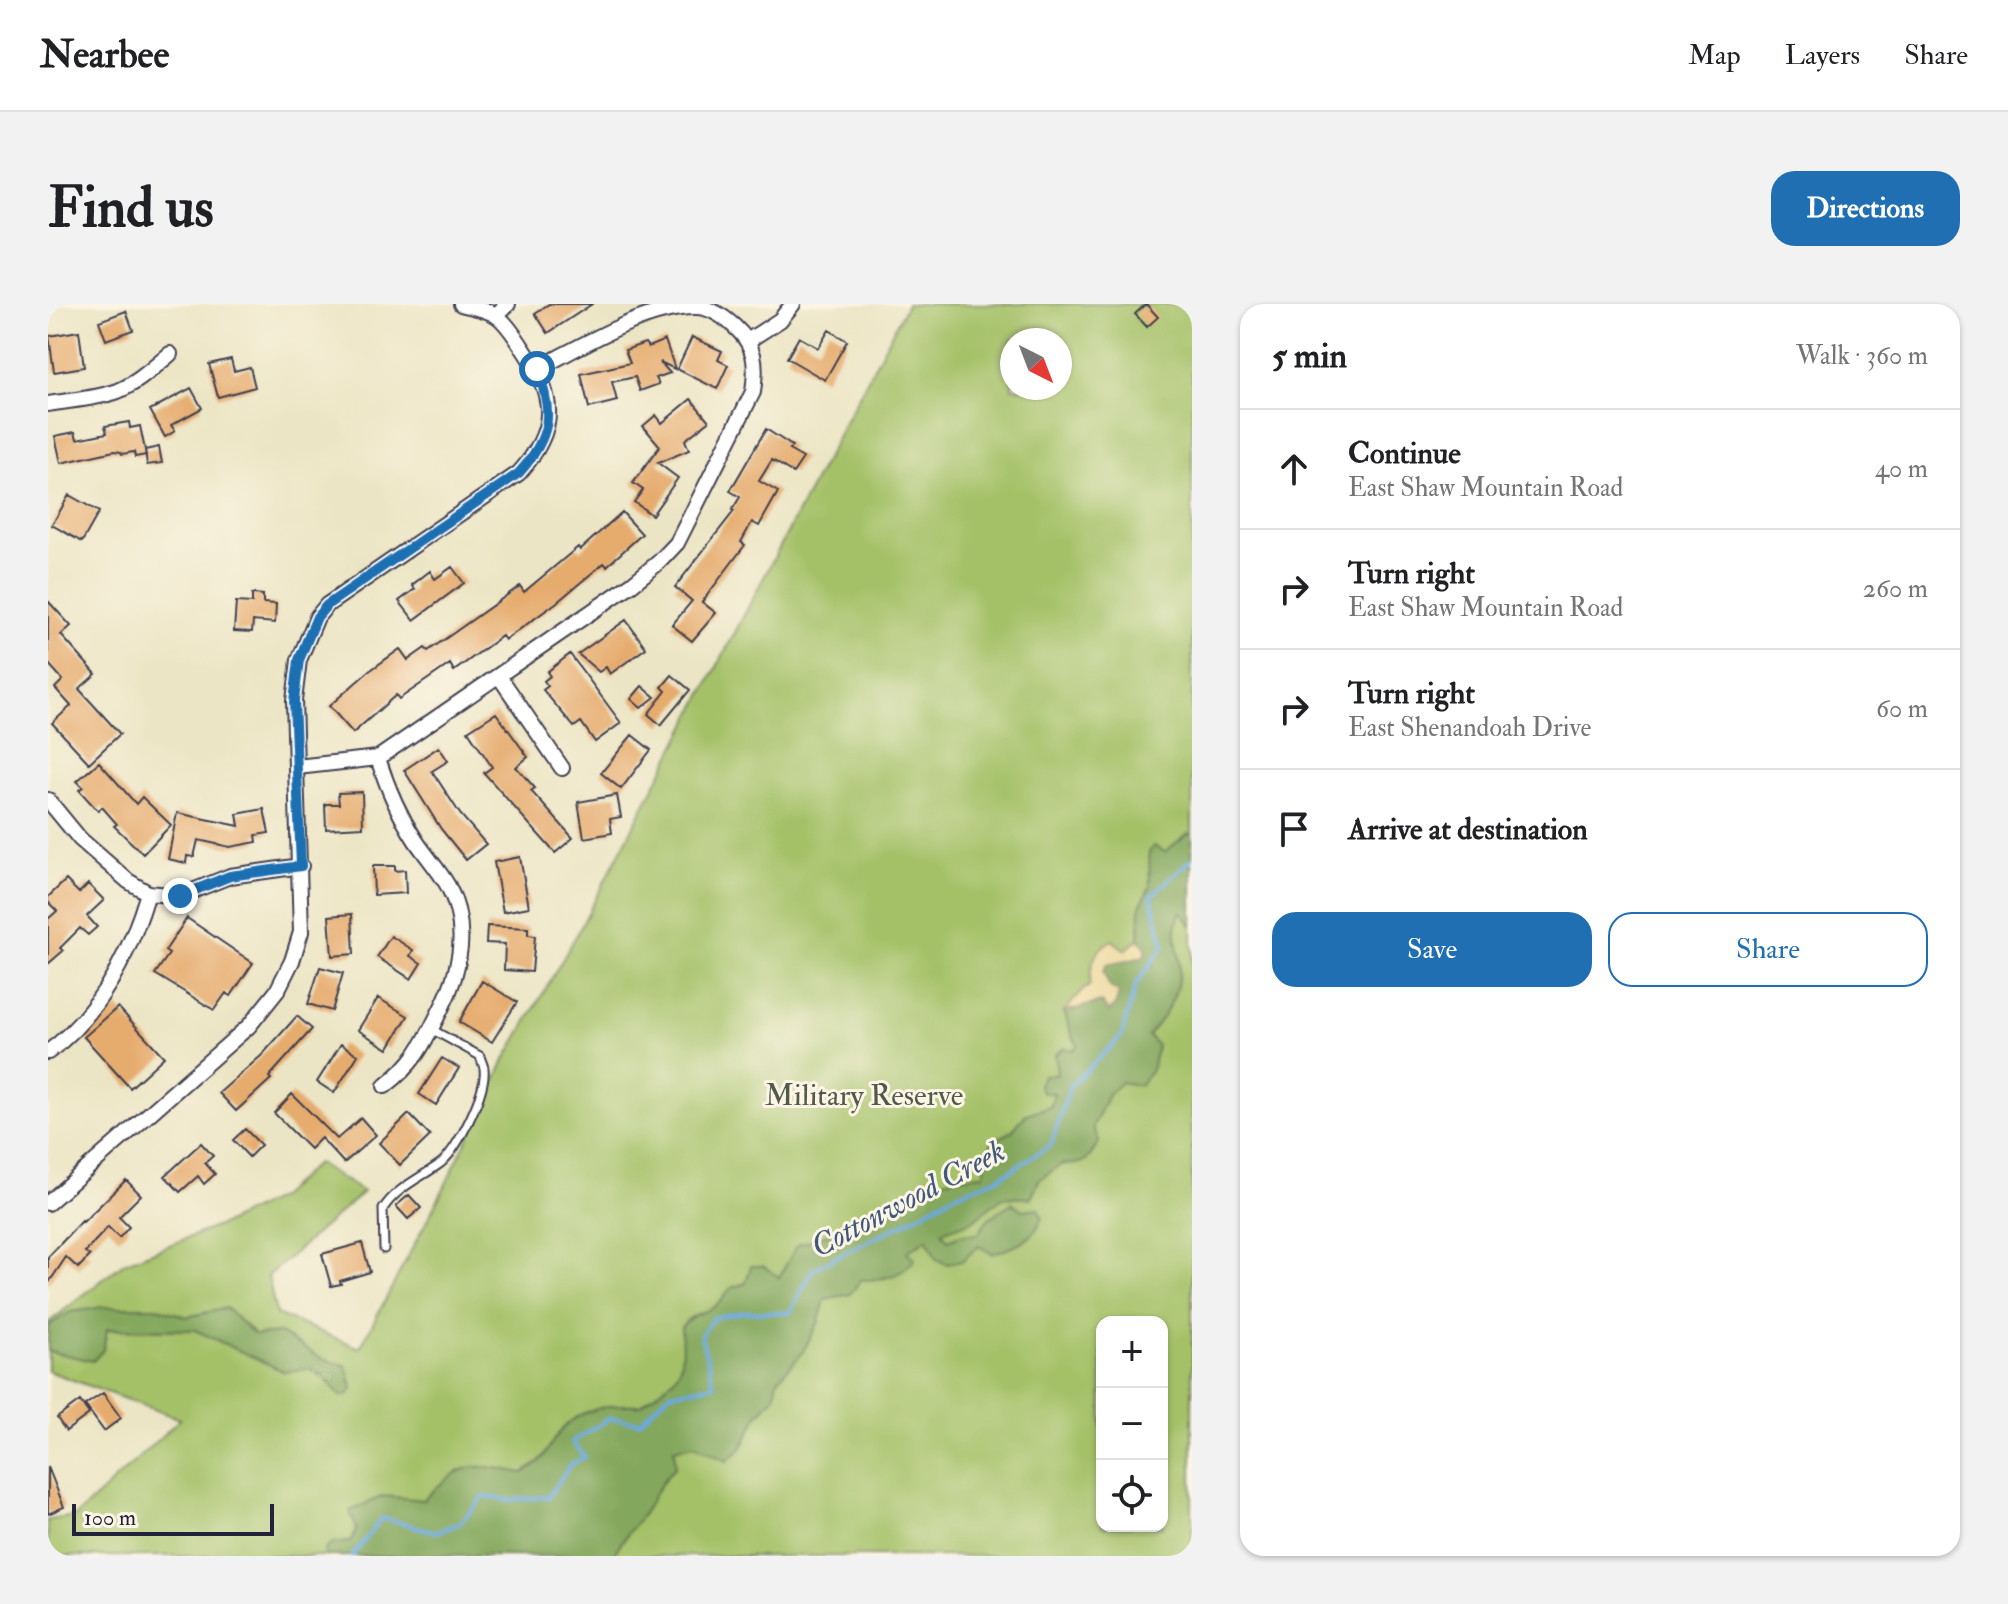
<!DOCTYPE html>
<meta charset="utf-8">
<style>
:root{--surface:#fff;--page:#f2f2f2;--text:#202124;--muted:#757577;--line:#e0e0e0;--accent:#1f6fb2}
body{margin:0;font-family:"IM FELL Double Pica",serif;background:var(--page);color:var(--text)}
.controls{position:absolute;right:24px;bottom:24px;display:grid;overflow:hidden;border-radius:16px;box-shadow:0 2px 6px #0004}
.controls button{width:72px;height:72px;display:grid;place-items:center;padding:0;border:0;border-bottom:2px solid var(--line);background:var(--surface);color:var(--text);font:40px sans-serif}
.compass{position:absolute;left:952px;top:24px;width:72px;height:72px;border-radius:50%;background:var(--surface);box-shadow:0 2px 6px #0004;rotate:138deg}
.scale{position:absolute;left:24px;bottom:20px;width:202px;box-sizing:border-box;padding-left:8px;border:4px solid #22223b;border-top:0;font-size:22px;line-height:28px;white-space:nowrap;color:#22223b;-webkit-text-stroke:6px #fcf5e5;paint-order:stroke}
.stop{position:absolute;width:24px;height:24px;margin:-18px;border:6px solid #1f6fb2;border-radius:50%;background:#fff}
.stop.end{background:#1f6fb2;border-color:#fff;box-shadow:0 2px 8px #0008}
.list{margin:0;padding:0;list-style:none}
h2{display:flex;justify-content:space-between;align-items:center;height:104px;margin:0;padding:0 32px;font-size:34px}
h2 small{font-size:26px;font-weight:400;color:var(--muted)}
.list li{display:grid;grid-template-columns:52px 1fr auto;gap:24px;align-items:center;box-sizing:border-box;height:120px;padding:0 32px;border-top:2px solid var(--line)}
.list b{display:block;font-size:30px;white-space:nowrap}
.list p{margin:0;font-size:26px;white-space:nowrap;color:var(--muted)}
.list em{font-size:26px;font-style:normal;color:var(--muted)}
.actions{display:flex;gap:16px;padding:24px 32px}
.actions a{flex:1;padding:18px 0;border:2px solid var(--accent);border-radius:24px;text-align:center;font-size:28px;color:var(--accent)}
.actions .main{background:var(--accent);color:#fff}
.icon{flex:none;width:44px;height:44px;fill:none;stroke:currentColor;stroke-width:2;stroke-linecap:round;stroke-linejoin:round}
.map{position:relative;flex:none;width:1144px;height:1252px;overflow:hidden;border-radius:24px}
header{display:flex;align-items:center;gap:48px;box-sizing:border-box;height:112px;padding:0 40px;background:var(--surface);border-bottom:2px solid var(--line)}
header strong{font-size:38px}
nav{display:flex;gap:44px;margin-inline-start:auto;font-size:28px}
.intro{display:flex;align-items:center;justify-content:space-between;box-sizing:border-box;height:192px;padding:0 48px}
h1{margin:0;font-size:56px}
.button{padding:20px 36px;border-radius:24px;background:var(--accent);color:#fff;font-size:28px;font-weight:700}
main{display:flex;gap:48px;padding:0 48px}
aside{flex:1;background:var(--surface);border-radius:24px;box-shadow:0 2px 6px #0004}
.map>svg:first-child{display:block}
.green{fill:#a4c168;stroke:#637252;stroke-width:2;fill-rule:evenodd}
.forest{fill:#83a75c;stroke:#52644c;stroke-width:2}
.sand{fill:#eeda9e;stroke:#887e6c;stroke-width:2}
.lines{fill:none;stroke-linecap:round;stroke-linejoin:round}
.stream{stroke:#6aa9dd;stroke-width:4}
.building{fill:#e6ac6e}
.lane-casing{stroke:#403f50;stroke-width:11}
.street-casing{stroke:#403f50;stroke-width:18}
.lane{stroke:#fff;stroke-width:7}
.street{stroke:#fff;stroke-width:14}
.route{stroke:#1f6fb2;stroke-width:10}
.labels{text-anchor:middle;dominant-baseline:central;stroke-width:6;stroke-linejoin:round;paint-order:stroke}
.park-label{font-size:30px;fill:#505a4b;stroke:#fcf5e5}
.water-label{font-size:32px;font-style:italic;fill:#3f587c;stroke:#fcf5e5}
</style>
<header>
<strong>Nearbee</strong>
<nav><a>Map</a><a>Layers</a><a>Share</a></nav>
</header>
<div class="intro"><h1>Find us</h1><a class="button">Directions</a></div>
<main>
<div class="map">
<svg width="1144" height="1252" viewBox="0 0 1144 1252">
<rect width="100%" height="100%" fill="#fcf5e5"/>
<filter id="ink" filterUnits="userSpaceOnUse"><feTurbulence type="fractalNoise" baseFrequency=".0125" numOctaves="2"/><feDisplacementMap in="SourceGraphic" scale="16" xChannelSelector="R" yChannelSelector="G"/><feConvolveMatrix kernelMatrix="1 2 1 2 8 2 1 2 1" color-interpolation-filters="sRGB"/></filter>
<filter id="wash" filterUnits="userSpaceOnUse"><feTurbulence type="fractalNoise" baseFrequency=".006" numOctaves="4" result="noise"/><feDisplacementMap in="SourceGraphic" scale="32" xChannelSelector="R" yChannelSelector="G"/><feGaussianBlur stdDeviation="1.8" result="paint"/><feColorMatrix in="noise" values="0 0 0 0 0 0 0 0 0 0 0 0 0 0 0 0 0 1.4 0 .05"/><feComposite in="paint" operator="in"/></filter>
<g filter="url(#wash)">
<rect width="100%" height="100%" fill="#ece5c5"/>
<path class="green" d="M859,0h285v1252h-1144v-36l28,-4 104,-97 -132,-48v-20l45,10 10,-11 4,-21 88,1 90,42 22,-4 19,10 10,13 10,-24 -25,-9 -41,-25 -25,2 -29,-27 -39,9 -32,-10 -85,5 -22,14v-3l76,-60 104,-41 50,-24 39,-35 46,29 -95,84 8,38 84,34 84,-160 62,-130 70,-122zM964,36h48v48h-48zM1054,1018h60v204h-60z"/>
<path class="forest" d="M1140,529l4,1v93l-11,-16c-12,29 1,37 -2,63 -2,24 -15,44 -31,61l9,10 -4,22 -13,19 -19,-4 -13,13 -15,32 6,14c-8,18 -16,26 -37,23l-23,16 -8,18 -28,-1 -31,24 -30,11 6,8 12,-5 18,-1 10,-15 24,-16 11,7 15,-2 4,8c-6,25 -28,31 -50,38l-13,-8 -17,15 -16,3 -10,-5 -9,-20 -20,13 8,7c-13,18 -33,21 -54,21l-11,14 -25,5 -7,25 -17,31 -23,24 -3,17 -17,19 -17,34 -14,12 -33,-16 -20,4 1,18c-15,17 -18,23 -29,42 -10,17 -24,29 -33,47h-287l-2,-5 7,-7 19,-2 7,-12 -7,-19 33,-15 40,4c40,-38 46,-38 100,-27 23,-14 19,-16 33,-36 19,-29 53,-34 85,-32 39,-31 43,-27 40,-78 14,-17 20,-11 34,-21 16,-10 4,-16 31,-23l5,-17h12l16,11 18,-32 42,-15 14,1c27,-24 52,-40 87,-50 14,-4 30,-4 44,-7l4,-24 5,-9 18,-9 15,-18 25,-8 3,-13h-11l-4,-7 4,-11h14l-2,-20 8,-7 10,2 5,-5c-8,-10 -9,-21 -14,-33l37,-10 7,9 2,-24 -7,-15 3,-7 38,-8 2,-9 -7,-9 1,-33 10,-19 -1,-35 5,-6 11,6z
M55,1003h52l32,10 39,-9 29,27 25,-2 41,25 25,8 7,22 -5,7 -8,1 -14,-18 -18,-10 -23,4 -90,-42 -88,-1 -4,21 -10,11 -45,-10v-25l22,-14z"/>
<path class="sand" d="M1091,635l7,9 -2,9 -38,8 -3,7 7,15 9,5 -3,12 -7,8 -8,-10 -37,10 16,-19 10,-8c0,-20 4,-35 22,-45l13,10z"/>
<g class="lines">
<path class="stream" d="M304,1252l30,-38 54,14 23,-8 25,-28 23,4 41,-3 22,-32 15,-8 -13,-15 38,-24 29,4 31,-29 44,-8 -13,-49 12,-18 31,-6 46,1 23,-44 88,-44 53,-30 46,-18 51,-32 19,-59 51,-49 15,-53 28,-38 -13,-50 41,-37"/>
</g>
<g id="blocks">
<path class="building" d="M501,0h43l-44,29 -13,-20z
M1098,0l12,13 -11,10 -12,-13z
M78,7l7,19 -27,10 -7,-19z
M781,26l18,11 -22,39 -38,-22 12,-21 19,11z
M31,27l5,36 -30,5 -5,-36z
M644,33l30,14 -4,9 10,5 -11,24 -40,-20z
M617,36l10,29 -15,-7 10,11 -14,5 3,6 -19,7 -5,-14 -23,5 5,19 -28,7 -8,-34 49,-11 -5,-13 20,-7 3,4z
M183,55l3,12 16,-4 5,20 -37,10 -9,-33z
M143,84l11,20 -31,17 4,6 -10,6 -15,-27z
M643,95l18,22 -24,19 4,10 -31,13 20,15 -26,37 -18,-13 9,-12 -10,-7 27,-37 -17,-20 13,-11 6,8z
M81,118l1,6 10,-2 6,29 -11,2 -1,-5 -12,2 -1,-2 -7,-1 -53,12 -6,-27 20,-4 2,7 30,-6 -2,-7z
M718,125l26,17 -3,4 14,8 -10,15 -21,-13 -13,21 19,11 -19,34 -7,-4 -11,20 4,3 -43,57 14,11 -24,28 -20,-16 20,-24 -17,-14 59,-76 -2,-1 8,-13 -10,-6z
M111,143l3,16 -15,2 -2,-15z
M21,191l30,17 -17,30 -30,-17z
M574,208l20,22 -35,32 -3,-3 -48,40 -51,37 -3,-4 -48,35 -4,-7 -51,35 -3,-4 -43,38 -24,-27 39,-34 32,-23 8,11 17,-12 3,3 92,-65 4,6 54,-45 2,3z
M404,263l12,16 -50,37 -15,-19 16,-12 -3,-4 18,-14 5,8z
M204,290l11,1v8l13,1 -1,19 -22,-2 -1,11 -18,-1 2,-29 16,1z
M0,297l23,25 -10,9 35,39 -17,15 41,45 -31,29 -37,-40 19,-17 -16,-18 8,-8 -15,-17z
M578,316l20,28 -36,26 -4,-7 -7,5 -21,-18z
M522,350l51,69 -26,19 -14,-20 -7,5 -31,-37 5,-4 -4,-5 6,-5 -3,-4z
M624,371l18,15 -29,35 -13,-11 18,-23 -4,-4z
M594,382l13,11 -14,11 -10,-9z
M448,409l32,44 -12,10 19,21 -4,3 42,47 -18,15 -71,-80 8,-6 -24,-36z
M584,431l19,15 -30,39 -20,-16z
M391,443l9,14 -16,10 28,43 26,30 -20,16 -25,-31 -37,-59z
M51,458l37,42 6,-7 29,28 -28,29 -29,-28 3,-2 -15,-17 -4,4 -19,-21 4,-3 -6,-6z
M314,488l1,35 -37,2 -1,-25h14l-1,-11z
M569,491l4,22 -11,2 2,14 -28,5 -6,-36z
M216,505l5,24 -13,2 1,7 -27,5 -32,-7 -4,17 -7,-1 -1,7 -18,-4 9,-46 62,13 -2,-12z
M472,553l9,50 -26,5 -9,-50z
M325,562h22v5l10,-1 1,23 -32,2z
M18,576l13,13 9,-9 16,16 -17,16 10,11 -9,8 -8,-7 -20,20 3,3 -15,13v-45l9,-8 -9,-9v-5z
M304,610l2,40 -22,2 -3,-40z
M139,614l66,45 -22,33 -5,-3 -12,17 -59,-36 14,-20 -4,-3z
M439,622l41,2v7l7,1 -3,36 -28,-2 1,-26 -19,-1z
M343,632l22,14 -3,6 11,7 -10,16 -34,-22z
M272,663l23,6 -11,38 -24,-7z
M434,677l35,21 -25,40 -33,-20z
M330,694l30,18 -20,33 -30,-19z
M70,703l46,50 -34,31 -46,-51z
M249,712l15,13 -43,48 2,2 -35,32 -17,-18 43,-38z
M293,740l17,11 -24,38 -17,-11z
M394,754l17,10 -23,37 -17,-11z
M244,790l45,45 24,-21 15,17 -32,28 -23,-25 -11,11 -36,-36z
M361,810l21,22 -30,29 -21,-22z
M197,825l16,16 -12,12 -16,-17z
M153,839l12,13 -8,7 10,11 -11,10 -6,-8 -18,16 -15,-16z
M78,876l15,15 -22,22 10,10 -10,11 -11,-11 -23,25 5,4 -12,12 -12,-11 -18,27v-27l34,-36 1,1z
M361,891l12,13 -13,11 -12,-13z
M314,939l8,29 -30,9 1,3 -10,2 -9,-32z
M55,1089l18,25 -17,13 -19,-26z
M32,1097l9,13 -23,17 -9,-13z
M0,1163l16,40 -16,7z"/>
</g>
</g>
<g filter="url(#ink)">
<use href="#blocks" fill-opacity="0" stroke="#403f50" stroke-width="2"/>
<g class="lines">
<g class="lane-casing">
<path id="lane" d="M336,945l-1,-40c14,-22 38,-31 58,-46 17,-14 46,-72 43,-95 -1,-4 -3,-8 -4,-12l-49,-27"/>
</g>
<g class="street-casing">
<path id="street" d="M448,11l12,-11
M701,36l31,-20 13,-16
M0,100c23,-4 48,-5 70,-13 20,-8 36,-24 52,-37
M451,372l63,92
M330,454c9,29 21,57 38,83 10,15 23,29 32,45 21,40 13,84 -7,123 -17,34 -25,53 -56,77
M249,463l81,-9 254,-174 27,-22 18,-19 76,-151c4,-29 3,-46 -19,-66 -10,-9 -25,-19 -38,-19 -50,-1 -116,40 -159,62
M0,496l32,39 48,42 20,12 32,3 50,-20 71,-10
M0,748c52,-38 82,-99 100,-159
M0,899l201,-177 28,-35 15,-30 9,-29 -7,-231 5,-41 18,-43 10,-12 192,-132c39,-44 37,-76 5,-123 -7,-11 -17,-27 -27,-34 -9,-7 -25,-9 -36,-12"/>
</g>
<use href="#lane" class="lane"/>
<use href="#street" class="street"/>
</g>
</g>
<g class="lines" filter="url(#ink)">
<path class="route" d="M132,592l50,-20 71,-10 -7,-165 5,-41 18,-43 10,-12 192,-132c32,-36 35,-60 18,-104"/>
</g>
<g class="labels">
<g class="park-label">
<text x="816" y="791">Military Reserve</text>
</g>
<g class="water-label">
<text transform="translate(860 895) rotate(-28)">Cottonwood Creek</text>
</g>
</g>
</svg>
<div class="controls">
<button>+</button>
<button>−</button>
<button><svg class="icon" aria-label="locate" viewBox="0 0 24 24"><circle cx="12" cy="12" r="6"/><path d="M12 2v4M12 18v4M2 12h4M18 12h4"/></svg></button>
</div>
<svg class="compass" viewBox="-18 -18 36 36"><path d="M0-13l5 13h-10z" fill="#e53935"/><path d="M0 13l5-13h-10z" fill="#757577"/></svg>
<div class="scale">100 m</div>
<div class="stop" style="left:489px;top:65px"></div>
<div class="stop end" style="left:132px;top:592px"></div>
</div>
<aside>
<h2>5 min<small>Walk · 360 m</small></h2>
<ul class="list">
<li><svg class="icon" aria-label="ahead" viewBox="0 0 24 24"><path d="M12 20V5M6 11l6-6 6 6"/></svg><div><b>Continue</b><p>East Shaw Mountain Road</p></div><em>40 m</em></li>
<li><svg class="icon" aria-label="right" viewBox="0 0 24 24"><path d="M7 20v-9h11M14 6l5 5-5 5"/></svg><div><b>Turn right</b><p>East Shaw Mountain Road</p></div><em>260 m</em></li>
<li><svg class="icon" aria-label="right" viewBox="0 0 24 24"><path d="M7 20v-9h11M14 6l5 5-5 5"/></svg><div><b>Turn right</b><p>East Shenandoah Drive</p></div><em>60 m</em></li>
<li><svg class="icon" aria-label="arrive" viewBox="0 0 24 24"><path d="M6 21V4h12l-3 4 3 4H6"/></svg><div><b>Arrive at destination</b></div></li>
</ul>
<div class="actions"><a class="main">Save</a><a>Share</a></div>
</aside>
</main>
